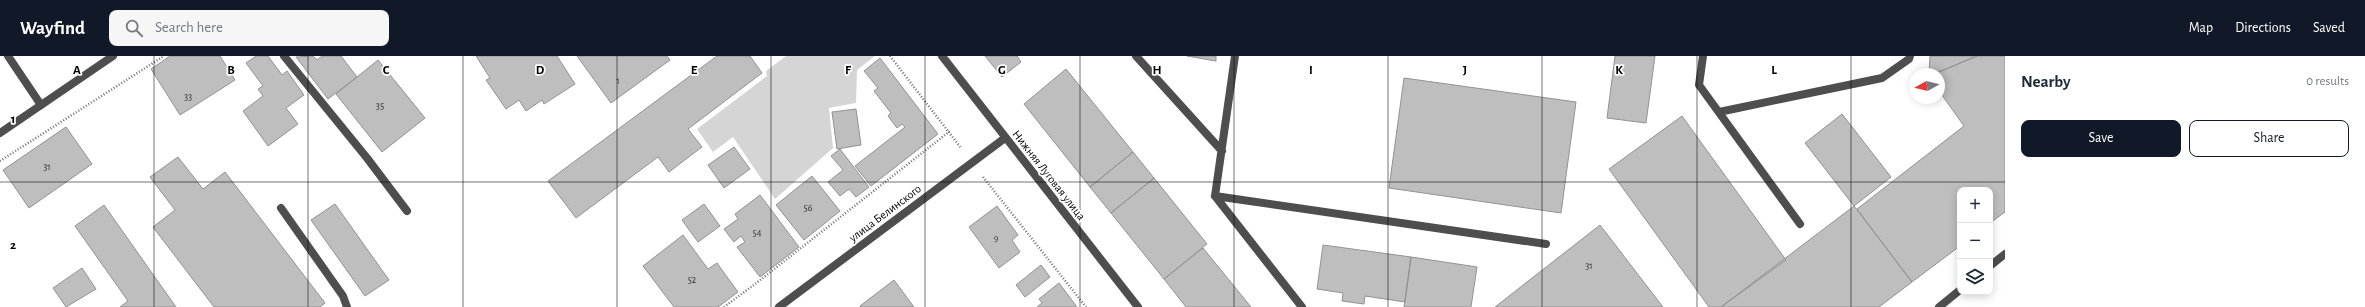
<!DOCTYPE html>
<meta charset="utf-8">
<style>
:root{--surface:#fff;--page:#f6f6f7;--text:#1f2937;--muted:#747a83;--line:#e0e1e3;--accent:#111827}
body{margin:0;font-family:"Alegreya Sans",sans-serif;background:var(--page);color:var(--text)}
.controls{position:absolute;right:12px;bottom:12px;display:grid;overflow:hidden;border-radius:8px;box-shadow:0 2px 10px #0003}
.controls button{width:36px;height:36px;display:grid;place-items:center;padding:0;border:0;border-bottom:1px solid var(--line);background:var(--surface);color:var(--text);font:20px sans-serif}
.compass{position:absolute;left:1909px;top:12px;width:36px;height:36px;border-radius:50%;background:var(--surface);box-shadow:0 2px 10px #0003;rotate:262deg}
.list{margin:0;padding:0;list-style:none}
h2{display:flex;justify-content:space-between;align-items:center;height:52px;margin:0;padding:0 16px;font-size:17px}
h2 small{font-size:13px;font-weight:400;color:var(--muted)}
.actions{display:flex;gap:8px;padding:12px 16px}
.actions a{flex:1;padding:9px 0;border:1px solid var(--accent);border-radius:8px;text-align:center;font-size:14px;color:var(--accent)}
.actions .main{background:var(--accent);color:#fff}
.icon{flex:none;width:22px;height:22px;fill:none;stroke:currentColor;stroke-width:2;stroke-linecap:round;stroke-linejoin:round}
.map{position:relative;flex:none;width:2005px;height:251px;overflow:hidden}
header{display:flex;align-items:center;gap:24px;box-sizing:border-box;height:56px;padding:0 20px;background:var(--accent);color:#fff}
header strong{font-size:19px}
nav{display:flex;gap:22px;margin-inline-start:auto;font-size:14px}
.search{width:280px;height:36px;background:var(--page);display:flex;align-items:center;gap:10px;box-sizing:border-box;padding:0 14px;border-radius:8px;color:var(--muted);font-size:15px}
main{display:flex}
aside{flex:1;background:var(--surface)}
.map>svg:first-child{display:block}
.green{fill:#d5d5d5}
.building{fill:#bebebe;stroke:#929292}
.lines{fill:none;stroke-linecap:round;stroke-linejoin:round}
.path{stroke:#707070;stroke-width:2.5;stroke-dasharray:1 2;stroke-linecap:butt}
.service{stroke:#4e4e4e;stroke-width:8}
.minor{stroke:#4e4e4e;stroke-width:8}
.tertiary{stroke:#4e4e4e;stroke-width:8}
.grid{fill:none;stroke:#000;stroke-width:1;stroke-opacity:0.55}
.labels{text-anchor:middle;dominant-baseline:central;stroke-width:3.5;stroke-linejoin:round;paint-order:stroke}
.number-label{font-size:10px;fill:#303030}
.street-label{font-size:12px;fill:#000;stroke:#fff}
.grid-label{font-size:13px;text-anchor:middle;font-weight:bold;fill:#000;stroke:#fff;stroke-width:3.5;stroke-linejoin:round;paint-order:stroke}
</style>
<header>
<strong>Wayfind</strong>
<div class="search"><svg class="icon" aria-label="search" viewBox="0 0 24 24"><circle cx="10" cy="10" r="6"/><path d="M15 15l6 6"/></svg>Search here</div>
<nav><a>Map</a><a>Directions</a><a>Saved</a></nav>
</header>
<main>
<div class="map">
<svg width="2005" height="251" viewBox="0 0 2005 251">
<rect width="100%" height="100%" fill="#fff"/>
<path class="green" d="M786,0h89l-18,14 -1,33 -27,5 4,40 -58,51 -42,-62 -20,15 -16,-23 70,-53 -1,-5z"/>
<path class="building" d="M170,0h50l15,24 -55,35 -29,-46z
M256,0h12l14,19 5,-4 17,24 -18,13 12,16 -30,22 -25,-35 20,-15 -5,-7 5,-3 -17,-23z
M313,0l4,4 5,-4h19l16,21 -29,22 -32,-42z
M476,0h81l18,28 -31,20 -2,-4 -16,11 -7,-11 -13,9 -20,-29 4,-2z
M577,0h90l3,4 -59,43z
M717,0h33l12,17 -74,56 14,18 -33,25 -11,-15 -82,61 -28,-37z
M985,0h32l4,6 -19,15z
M1187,0h29v5z
M1615,0h40l-9,67 -39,-5z
M1930,0h47l-43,18h-5z
M1977,0h28v156l-15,11v-33h-30v56l-48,36 -55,-73 107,-83 -25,-35v-17h-5z
M880,2l58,76 -67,52 -16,-20 50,-39 -3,-3 -5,4 -9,-12 3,-3 -17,-22 4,-3 -14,-17z
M378,4l47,58 -43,34 -46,-58z
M1066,13l67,83 -43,35 -66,-83z
M1404,22l172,24 -15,111 -172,-25z
M856,53l5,36 -24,4 -5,-37z
M1842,58l49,63 -37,29 -49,-63z
M1682,60l104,144 -65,47h-12l-100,-138z
M66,71l26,37 -63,44 -26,-38z
M734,91l16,22 -26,19 -16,-23z
M840,93l29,38 -13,10 -7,-8 -9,7 -12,-14 15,-12 -12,-14z
M1133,96l21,26 -43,35 -21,-26z
M178,101l25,32 22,-17 100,131 -5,4h-106l-61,-80 22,-17 -25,-33z
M812,120l28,35 -36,29 -28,-35z
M1154,122l53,66 -43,35 -53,-66z
M760,139l39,52 -39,30 -23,-30 8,-5 -4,-6 -7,6 -10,-13 14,-10 -3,-5z
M335,148l54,76 -24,16 -54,-76z
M704,148l16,22 -22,16 -16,-22z
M104,149l72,102h-56l8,-6 -53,-75z
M997,150l21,29 -6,5 8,12 -21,16 -30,-41z
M1854,150l58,76 -33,25h-158z
M1600,169l63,82h-168z
M683,179l25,34 9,-6 21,29 -20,15h-44l-31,-41z
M1323,189l88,12 -6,45 -40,-6 -1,8 -22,-3 1,-8 -26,-4z
M1203,192l48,59h-65l-22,-28z
M1411,201l66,10 -6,40h-67z
M1041,209l9,12 -25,20 -9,-12z
M82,212l14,21 -30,18 -13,-19z
M894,224l20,27h-53l-1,-1z
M1059,227l18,24h-40l5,-4 -3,-4z"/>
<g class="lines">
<path class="path" d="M890,0l71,92
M0,105l164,-105
M983,121l103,130
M724,251l35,-26 191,-150"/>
<path class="service" d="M8,0l33,49
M284,0l83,102 40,53
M1136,0l86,95
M1235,0l-20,140 331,48
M1703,0l-4,29 101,139
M1719,56l163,-34 27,-19 1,-3
M1215,140l87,111
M281,152l62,88 4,11"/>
<path class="minor" d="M942,0l196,251
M779,251l226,-169"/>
<path class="tertiary" d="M0,77l113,-77
M1990,210l15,-12
M1939,251l21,-17"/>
</g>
<path class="grid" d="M154,0v251M308,0v251M463,0v251M617,0v251M771,0v251M925,0v251M1080,0v251M1234,0v251M1388,0v251M1542,0v251M1697,0v251M1851,0v251M0,126h2005"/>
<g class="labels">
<g class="number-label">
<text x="618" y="25">1</text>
<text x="188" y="41">33</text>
<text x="380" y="50">35</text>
<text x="47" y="111">31</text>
<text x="808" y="152">56</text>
<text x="757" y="177">54</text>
<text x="996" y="182">9</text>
<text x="1589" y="210">31</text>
<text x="692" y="224">52</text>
</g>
<g class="street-label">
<text transform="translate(1049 119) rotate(52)">Нижняя Луговая улица</text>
<text transform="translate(885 157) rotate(-37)">улица Белинского</text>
</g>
</g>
<g class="grid-label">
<text x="77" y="18">A</text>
<text x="231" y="18">B</text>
<text x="386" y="18">C</text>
<text x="540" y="18">D</text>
<text x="694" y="18">E</text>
<text x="848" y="18">F</text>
<text x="1002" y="18">G</text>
<text x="1157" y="18">H</text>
<text x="1311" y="18">I</text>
<text x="1465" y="18">J</text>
<text x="1619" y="18">K</text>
<text x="1774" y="18">L</text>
<text x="13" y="67">1</text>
<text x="13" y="193">2</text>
</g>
</svg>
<div class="controls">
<button>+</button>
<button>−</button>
<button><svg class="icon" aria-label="layers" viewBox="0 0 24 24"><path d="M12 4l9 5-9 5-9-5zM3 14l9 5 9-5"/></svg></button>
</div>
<svg class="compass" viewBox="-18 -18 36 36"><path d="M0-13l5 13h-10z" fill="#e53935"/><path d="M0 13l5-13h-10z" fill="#747a83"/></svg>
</div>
<aside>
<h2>Nearby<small>0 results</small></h2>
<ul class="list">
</ul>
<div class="actions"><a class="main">Save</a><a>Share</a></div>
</aside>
</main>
